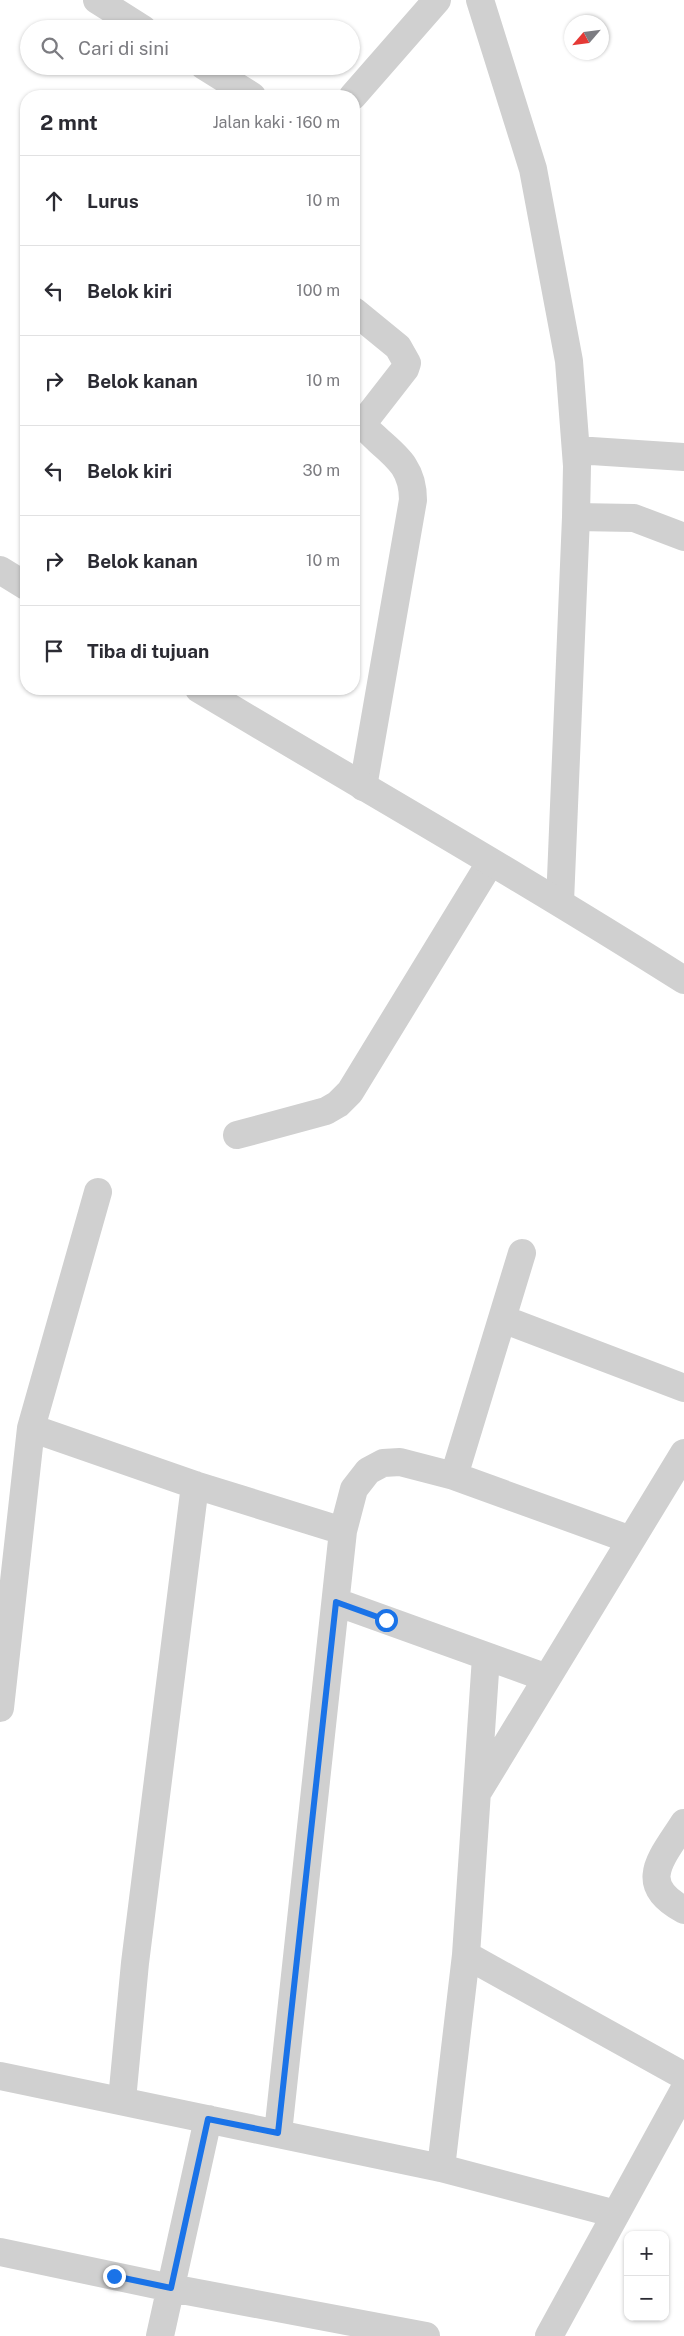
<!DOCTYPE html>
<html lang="id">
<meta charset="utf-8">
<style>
:root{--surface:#fff;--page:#f7f7f7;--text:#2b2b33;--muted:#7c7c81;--line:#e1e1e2}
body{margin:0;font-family:"Public Sans",sans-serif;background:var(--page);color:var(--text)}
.controls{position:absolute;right:15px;bottom:15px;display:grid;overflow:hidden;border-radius:10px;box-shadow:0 1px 4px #0004}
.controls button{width:45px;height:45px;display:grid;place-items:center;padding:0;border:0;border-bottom:1px solid var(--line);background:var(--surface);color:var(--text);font:25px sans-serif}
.compass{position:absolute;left:564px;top:15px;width:45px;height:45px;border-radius:50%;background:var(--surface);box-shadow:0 1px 4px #0004;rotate:242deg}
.stop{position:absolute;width:15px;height:15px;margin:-11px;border:4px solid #1a73e8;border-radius:50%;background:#fff}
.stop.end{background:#1a73e8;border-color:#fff;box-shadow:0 1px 5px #0008}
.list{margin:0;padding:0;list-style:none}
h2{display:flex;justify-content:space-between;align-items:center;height:65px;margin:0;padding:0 20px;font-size:21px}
h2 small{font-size:16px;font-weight:400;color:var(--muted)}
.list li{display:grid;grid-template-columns:32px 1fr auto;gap:15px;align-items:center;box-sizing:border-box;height:90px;padding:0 20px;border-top:1px solid var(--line)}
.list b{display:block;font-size:19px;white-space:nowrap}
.list em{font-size:16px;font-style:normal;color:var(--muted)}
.icon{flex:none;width:28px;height:28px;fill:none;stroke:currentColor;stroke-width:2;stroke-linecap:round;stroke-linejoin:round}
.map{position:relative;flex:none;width:684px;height:2336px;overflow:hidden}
.search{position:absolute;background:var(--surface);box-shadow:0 1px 4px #0004;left:20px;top:20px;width:340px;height:55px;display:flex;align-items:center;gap:12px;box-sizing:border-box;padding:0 18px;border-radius:28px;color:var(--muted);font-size:19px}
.panel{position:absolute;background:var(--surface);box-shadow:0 1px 4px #0004;left:20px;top:90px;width:340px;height:605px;border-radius:20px}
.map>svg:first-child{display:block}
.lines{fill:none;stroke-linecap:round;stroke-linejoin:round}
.minor{stroke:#d0d0d0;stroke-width:28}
.tertiary{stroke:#d0d0d0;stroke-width:28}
.route{stroke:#1a73e8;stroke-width:6}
</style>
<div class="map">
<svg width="684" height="2336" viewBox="0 0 684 2336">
<rect width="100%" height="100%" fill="#fff"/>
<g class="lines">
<path class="minor" d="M97,0l46,29
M480,0l53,169 36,192 8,105 -1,51 -16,385
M204,66l48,30
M353,96l84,-96
M354,311l44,36 9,16 -2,6 -42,54c4,8 10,12 16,18 21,18 34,30 34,59l-50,287
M576,450l108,7
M576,517l58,1 50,19
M237,1135l89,-24 12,-7 12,-12 140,-229
M503,1319l181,69
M31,1428l164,57 148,46
M454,1476l68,-223
M336,1602l211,76
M0,1708l31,-280 67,-236
M479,1790l205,-337
M684,1823c-22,35 -49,61 0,87
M466,1955l218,121
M0,2076l441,92 175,46
M122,2100l13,-137 60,-478
M278,2133l65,-602 11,-42 14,-18 15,-8 17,-1 54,14 177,64
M441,2168l25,-213 20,-298
M0,2252l171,36 255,48
M160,2336l48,-217
M549,2336l135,-246"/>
<path class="tertiary" d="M0,570l26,16
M199,689c162,97 326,190 485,291"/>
</g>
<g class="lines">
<path class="route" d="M114,2276l57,12 37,-169 70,14 58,-531 50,18"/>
</g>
</svg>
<div class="controls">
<button>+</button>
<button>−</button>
</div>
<svg class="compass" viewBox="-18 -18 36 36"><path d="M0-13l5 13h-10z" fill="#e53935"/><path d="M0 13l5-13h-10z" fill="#7c7c81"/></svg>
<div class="stop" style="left:386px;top:1620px"></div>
<div class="stop end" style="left:114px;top:2276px"></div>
<div class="search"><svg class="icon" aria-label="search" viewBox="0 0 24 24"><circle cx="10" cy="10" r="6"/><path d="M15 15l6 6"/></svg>Cari di sini</div>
<section class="panel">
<h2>2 mnt<small>Jalan kaki · 160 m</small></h2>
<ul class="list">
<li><svg class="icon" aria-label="ahead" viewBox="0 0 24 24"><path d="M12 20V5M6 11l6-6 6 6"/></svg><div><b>Lurus</b></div><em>10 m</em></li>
<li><svg class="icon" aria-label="left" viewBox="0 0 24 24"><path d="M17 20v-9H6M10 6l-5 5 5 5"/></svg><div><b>Belok kiri</b></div><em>100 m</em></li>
<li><svg class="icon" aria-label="right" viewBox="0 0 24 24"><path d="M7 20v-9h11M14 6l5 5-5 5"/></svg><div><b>Belok kanan</b></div><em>10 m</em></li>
<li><svg class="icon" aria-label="left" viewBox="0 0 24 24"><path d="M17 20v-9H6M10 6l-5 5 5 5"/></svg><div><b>Belok kiri</b></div><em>30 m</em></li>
<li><svg class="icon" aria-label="right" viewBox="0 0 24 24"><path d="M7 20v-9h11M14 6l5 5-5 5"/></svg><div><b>Belok kanan</b></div><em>10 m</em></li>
<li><svg class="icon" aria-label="arrive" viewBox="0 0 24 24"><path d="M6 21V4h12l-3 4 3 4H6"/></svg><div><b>Tiba di tujuan</b></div></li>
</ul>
</section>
</div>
